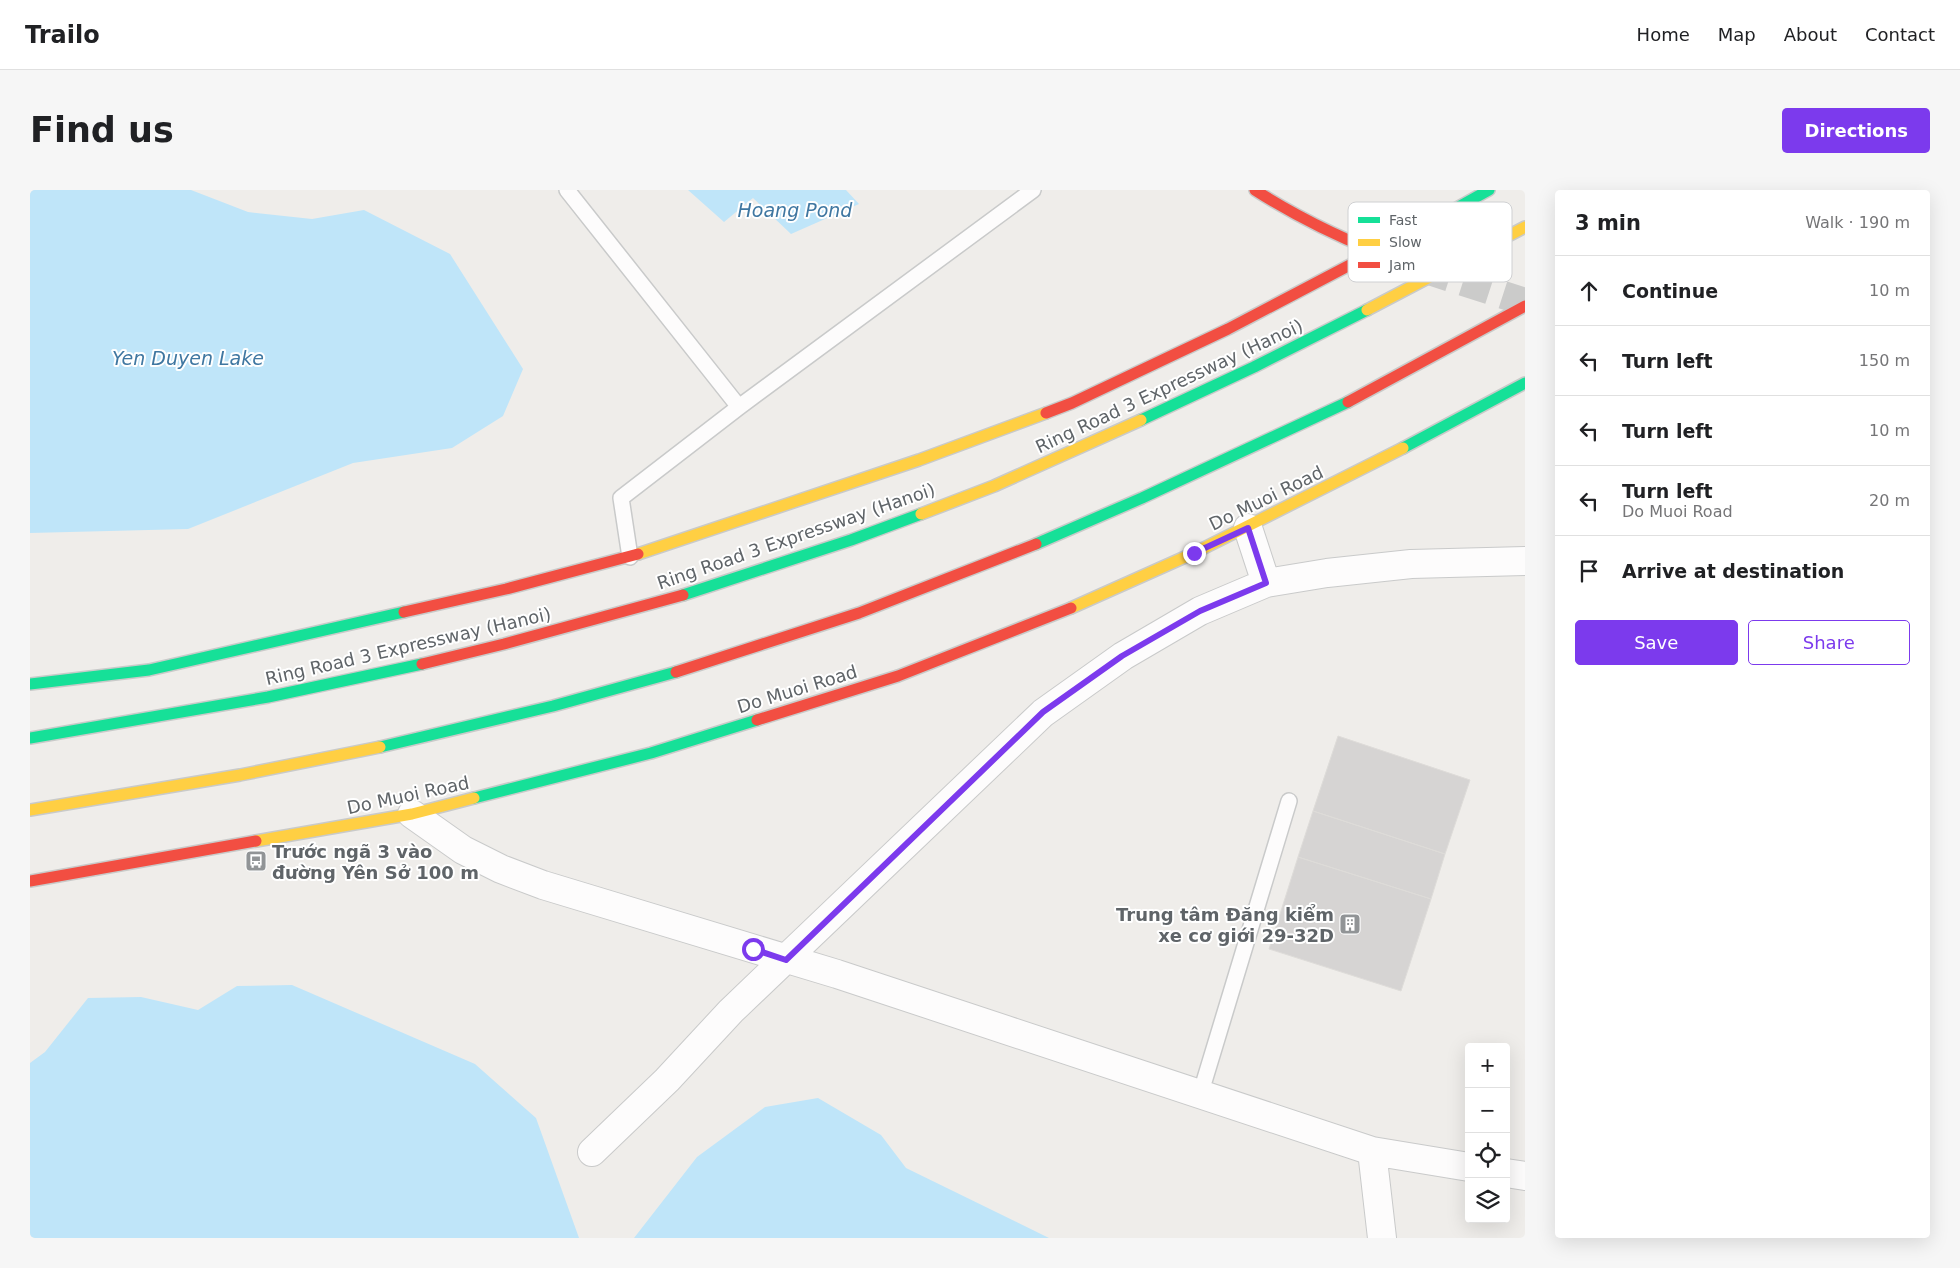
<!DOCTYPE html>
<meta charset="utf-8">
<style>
:root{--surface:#fff;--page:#f6f6f6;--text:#202124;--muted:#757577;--line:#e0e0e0;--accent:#7c3aed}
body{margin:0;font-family:"DejaVu Sans",sans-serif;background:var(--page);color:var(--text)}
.controls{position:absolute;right:15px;bottom:15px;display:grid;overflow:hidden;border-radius:5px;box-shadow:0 5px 20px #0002}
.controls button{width:45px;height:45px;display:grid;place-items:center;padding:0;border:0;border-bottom:1px solid var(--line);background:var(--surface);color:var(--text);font:25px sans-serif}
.stop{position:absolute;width:15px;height:15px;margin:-11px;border:4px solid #7c3aed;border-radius:50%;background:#fff}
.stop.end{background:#7c3aed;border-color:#fff;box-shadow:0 1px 5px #0008}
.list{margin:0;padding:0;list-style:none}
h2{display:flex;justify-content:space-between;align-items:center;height:65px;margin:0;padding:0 20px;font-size:21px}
h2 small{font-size:16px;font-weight:400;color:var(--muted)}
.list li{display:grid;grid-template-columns:32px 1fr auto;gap:15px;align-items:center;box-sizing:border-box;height:70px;padding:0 20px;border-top:1px solid var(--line)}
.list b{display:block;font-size:19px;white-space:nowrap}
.list p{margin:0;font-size:16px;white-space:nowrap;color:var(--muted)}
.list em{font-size:16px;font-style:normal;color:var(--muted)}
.actions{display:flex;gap:10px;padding:15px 20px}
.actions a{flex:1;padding:11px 0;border:1px solid var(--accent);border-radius:5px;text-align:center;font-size:18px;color:var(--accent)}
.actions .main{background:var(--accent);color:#fff}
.icon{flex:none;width:28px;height:28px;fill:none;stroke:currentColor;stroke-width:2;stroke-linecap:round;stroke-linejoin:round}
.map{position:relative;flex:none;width:1495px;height:1048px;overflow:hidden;border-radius:5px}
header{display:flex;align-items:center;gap:30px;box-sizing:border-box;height:70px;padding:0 25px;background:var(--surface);border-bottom:1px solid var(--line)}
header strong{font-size:24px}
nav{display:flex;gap:28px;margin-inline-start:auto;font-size:18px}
.intro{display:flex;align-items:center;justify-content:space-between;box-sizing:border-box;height:120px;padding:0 30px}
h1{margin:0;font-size:35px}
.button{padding:12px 22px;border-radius:5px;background:var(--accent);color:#fff;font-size:18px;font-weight:700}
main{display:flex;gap:30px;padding:0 30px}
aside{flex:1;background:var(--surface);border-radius:5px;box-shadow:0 5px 20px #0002}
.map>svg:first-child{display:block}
.water{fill:#bfe5f9}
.building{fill:#d6d4d3;stroke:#dedcd9}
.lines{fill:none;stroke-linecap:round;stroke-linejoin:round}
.secondary-tunnel{stroke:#cbcbca;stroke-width:28;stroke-dasharray:28 14;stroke-linecap:butt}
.lane-casing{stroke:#c9caca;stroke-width:18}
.street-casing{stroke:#c9caca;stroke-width:30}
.fast-casing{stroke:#c9cac9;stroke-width:14}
.slow-casing{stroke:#c9cac9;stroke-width:14}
.jam-casing{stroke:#c9cac9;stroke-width:14}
.lane{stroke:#fdfcfc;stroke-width:15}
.street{stroke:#fdfcfc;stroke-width:28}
.fast{stroke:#16e098;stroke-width:11}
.slow{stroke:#ffcf43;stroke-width:11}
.jam{stroke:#f24e42;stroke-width:11}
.route{stroke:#7c3aed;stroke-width:6}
.labels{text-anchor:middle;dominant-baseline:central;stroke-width:4;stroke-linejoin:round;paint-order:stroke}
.street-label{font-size:18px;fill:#5f6468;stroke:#fff}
.poi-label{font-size:18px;font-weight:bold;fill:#5f6468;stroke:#fff;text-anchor:start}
.water-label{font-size:19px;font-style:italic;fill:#3f77a1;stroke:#fff}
.key{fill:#fff;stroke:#cfd0d2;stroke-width:1}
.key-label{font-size:14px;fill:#5f6468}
</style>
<header>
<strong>Trailo</strong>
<nav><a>Home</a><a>Map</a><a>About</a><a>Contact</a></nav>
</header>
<div class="intro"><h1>Find us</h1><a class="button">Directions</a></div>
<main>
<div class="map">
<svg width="1495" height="1048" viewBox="0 0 1495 1048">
<rect width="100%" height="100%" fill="#efedea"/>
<path class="water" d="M0,0h161l57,22 64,7 52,-9 86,44 73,115 -20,47 -51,32 -99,15 -165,66 -158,4z
M658,0h158l13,14 -68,30 -38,-36 -29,24z
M262,795l183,79 61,54 43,120h-549v-175l15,-11 43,-54 53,-1 57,13 39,-24z
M788,908l63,37 25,33 143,70h-415l63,-81 68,-50z"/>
<path class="building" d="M1308,546l132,44 -25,74 -132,-43z
M1283,621l132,43 -14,45 -133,-42z
M1268,667l133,42 -30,92 -132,-42z"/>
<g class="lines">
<path class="secondary-tunnel" d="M1393,79l102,33"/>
<g class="lane-casing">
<path id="lane" d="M537,0l172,217
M600,367l-9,-59 118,-91 294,-217
M1170,905l89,-294"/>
</g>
<g class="street-casing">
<path id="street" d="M1218,338l18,55
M382,624l51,36 38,19 42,16 294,89 535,177 97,16
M1342,961l10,87
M562,962l75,-72 64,-69 312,-298 80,-57 77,-45 66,-28 61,-10 84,-9 114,-3
M1476,983l19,3"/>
</g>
<g class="fast-casing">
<path id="fast" d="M1396,35l63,-35
M1111,230l113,-53 113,-57
M1373,258l122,-65
M1006,354l106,-46 206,-96
M653,405l168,-55 70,-26
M0,494l119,-14 255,-58
M0,548l238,-41 154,-33
M350,557l173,-41 123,-34
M444,608l177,-45 106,-33"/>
</g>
<g class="slow-casing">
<path id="slow" d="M1337,120l158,-83
M891,324l73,-28 147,-66
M608,364l281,-94 127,-47
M1041,418l123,-55 209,-105
M0,620l210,-35 140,-28
M226,651l156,-27 62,-16"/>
</g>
<g class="jam-casing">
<path id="jam" d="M1225,0c53,34 109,59 168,79
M1318,212l177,-96
M1016,223l26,-10 156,-74 198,-104
M374,422l102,-23 132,-35
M392,474l82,-20 179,-49
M646,482l183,-59 177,-69
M727,530l141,-44 173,-68
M0,691l226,-40"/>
</g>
<use href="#lane" class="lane"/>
<use href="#street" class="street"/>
<use href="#fast" class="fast"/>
<use href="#slow" class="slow"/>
<use href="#jam" class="jam"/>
</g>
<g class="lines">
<path class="route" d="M723,759l33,11 257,-248 79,-56 78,-45 66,-28 -18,-55 -54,25"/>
</g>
<defs>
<g id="bus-square" transform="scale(1.125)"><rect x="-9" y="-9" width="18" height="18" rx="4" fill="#919496" stroke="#fff"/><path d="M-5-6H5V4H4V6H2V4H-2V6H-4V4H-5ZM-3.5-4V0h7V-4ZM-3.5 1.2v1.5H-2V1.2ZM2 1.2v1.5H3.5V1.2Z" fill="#fff"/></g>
<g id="building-square" transform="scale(1.125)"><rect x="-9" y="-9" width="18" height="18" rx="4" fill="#919496" stroke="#fff"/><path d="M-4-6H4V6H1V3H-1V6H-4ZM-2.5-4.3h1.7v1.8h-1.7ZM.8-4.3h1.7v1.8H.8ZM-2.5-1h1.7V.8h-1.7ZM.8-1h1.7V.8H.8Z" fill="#fff"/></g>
</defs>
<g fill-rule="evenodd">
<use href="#bus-square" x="226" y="671"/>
<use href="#building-square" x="1320" y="734"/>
</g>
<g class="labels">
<g class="street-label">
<text transform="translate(1139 196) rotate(-25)">Ring Road 3 Expressway (Hanoi)</text>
<text transform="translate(1236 308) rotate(-26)">Do Muoi Road</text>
<text transform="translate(766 346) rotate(-19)">Ring Road 3 Expressway (Hanoi)</text>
<text transform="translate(378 456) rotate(-13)">Ring Road 3 Expressway (Hanoi)</text>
<text transform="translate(767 499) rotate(-17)">Do Muoi Road</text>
<text transform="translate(378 605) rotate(-12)">Do Muoi Road</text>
</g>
<g class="poi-label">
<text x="242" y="661">Trước ngã 3 vào<tspan x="242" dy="21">đường Yên Sở 100 m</tspan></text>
<text x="1304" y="724" text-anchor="end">Trung tâm Đăng kiểm<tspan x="1304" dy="21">xe cơ giới 29-32D</tspan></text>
</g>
<g class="water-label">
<text x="765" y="20">Hoang Pond</text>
<text x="158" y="168">Yen Duyen Lake</text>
</g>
</g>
<rect x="1318" y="12" width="164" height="80" rx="8" class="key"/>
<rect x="1328" y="27" width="22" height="6" fill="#16e098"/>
<rect x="1328" y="49" width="22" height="7" fill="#ffcf43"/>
<rect x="1328" y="72" width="22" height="6" fill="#f24e42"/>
<g class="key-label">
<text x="1359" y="35">Fast</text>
<text x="1359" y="57">Slow</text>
<text x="1359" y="80">Jam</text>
</g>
</svg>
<div class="controls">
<button>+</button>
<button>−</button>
<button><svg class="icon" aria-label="locate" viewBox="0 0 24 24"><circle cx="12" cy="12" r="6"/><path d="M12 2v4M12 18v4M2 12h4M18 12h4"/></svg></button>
<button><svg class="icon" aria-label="layers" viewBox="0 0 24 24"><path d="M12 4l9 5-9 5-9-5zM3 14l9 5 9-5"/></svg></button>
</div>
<div class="stop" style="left:723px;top:759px"></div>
<div class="stop end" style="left:1164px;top:363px"></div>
</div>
<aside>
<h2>3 min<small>Walk · 190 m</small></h2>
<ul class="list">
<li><svg class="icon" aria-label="ahead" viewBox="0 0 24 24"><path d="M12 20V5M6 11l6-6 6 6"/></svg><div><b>Continue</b></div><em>10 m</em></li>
<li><svg class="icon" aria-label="left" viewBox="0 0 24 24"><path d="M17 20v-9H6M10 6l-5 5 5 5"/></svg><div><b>Turn left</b></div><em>150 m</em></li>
<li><svg class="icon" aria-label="left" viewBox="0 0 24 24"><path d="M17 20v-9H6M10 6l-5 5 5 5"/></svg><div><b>Turn left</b></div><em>10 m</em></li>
<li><svg class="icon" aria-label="left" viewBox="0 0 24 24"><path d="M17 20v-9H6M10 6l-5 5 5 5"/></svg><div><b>Turn left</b><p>Do Muoi Road</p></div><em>20 m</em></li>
<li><svg class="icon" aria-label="arrive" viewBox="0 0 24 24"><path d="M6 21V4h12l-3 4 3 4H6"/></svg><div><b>Arrive at destination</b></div></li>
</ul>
<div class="actions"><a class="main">Save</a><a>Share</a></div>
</aside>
</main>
